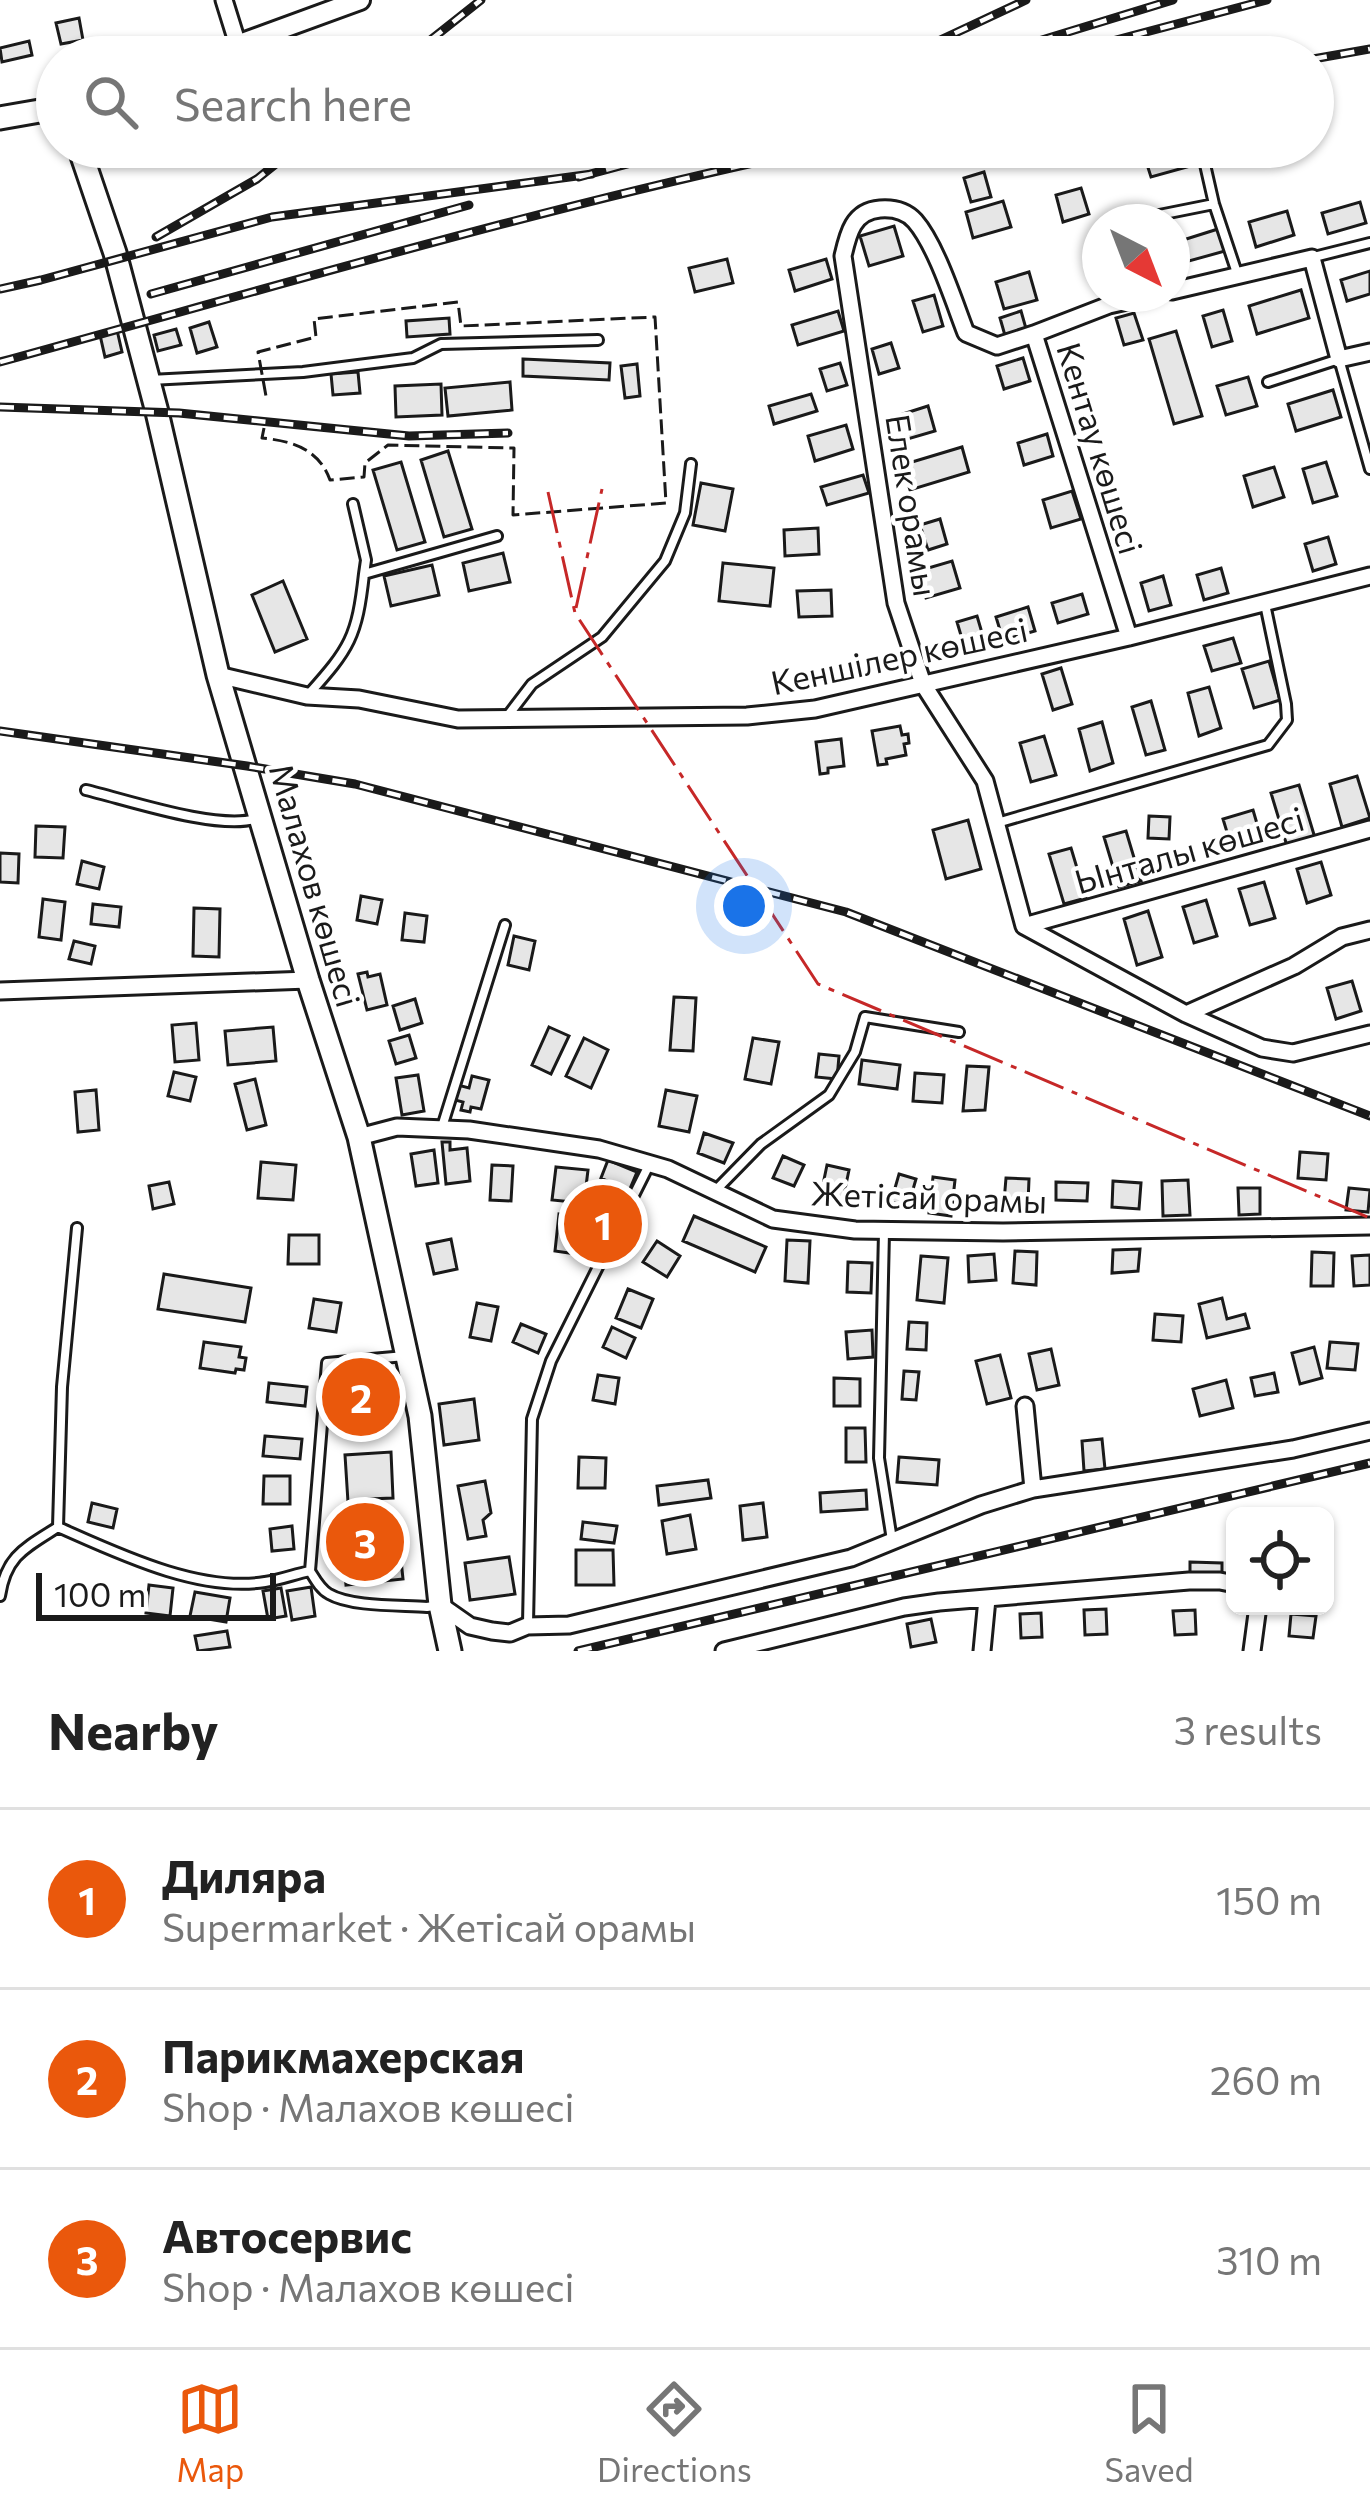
<!DOCTYPE html>
<meta charset="utf-8">
<style>
:root{--surface:#fff;--page:#f6f6f6;--text:#222;--muted:#767676;--line:#e0e0e0;--accent:#ea580c}
body{margin:0;font-family:Commissioner,sans-serif;background:var(--page);color:var(--text)}
.controls{position:absolute;right:36px;bottom:36px;display:grid;overflow:hidden;border-radius:18px;box-shadow:0 3px 9px #0004}
.controls button{width:108px;height:108px;display:grid;place-items:center;padding:0;border:0;border-bottom:3px solid var(--line);background:var(--surface);color:var(--text);font:60px sans-serif}
.compass{position:absolute;left:1082px;top:204px;width:108px;height:108px;border-radius:50%;background:var(--surface);box-shadow:0 3px 9px #0004;rotate:138deg}
.scale{position:absolute;left:36px;bottom:30px;width:240px;box-sizing:border-box;padding-left:12px;border:6px solid #1a1a1a;border-top:0;font-size:33px;line-height:42px;white-space:nowrap;color:#1a1a1a;-webkit-text-stroke:9px #fff;paint-order:stroke}
.you{position:absolute;left:744px;top:906px;width:42px;height:42px;margin:-30px;border:9px solid #fff;border-radius:50%;background:#1a73e8;box-shadow:0 0 0 18px #1a73e833}
.badge{display:grid;place-items:center;width:78px;height:78px;border-radius:50%;background:var(--accent);color:#fff;font-size:39px;font-weight:700}
.pin{position:absolute;translate:-50% -50%;border:6px solid #fff;box-shadow:0 3px 12px #0006}
.list{margin:0;padding:0;list-style:none}
h2{display:flex;justify-content:space-between;align-items:center;height:156px;margin:0;padding:0 48px;font-size:51px}
h2 small{font-size:39px;font-weight:400;color:var(--muted)}
.list li{display:grid;grid-template-columns:78px 1fr auto;gap:36px;align-items:center;box-sizing:border-box;height:180px;padding:0 48px;border-top:3px solid var(--line)}
.list b{display:block;font-size:45px;white-space:nowrap}
.list p{margin:0;font-size:39px;white-space:nowrap;color:var(--muted)}
.list em{font-size:39px;font-style:normal;color:var(--muted)}
.icon{flex:none;width:66px;height:66px;fill:none;stroke:currentColor;stroke-width:2;stroke-linecap:round;stroke-linejoin:round}
.map{position:relative;flex:none;width:1370px;height:1651px;overflow:hidden}
.search{position:absolute;background:var(--surface);box-shadow:0 3px 9px #0004;left:36px;right:36px;top:36px;height:132px;display:flex;align-items:center;gap:30px;box-sizing:border-box;padding:0 42px;border-radius:66px;color:var(--muted);font-size:45px}
.sheet{height:696px;background:var(--surface)}
nav{display:flex;justify-content:space-around;align-items:center;box-sizing:border-box;height:168px;border-top:3px solid var(--line);background:var(--surface);font-size:33px;color:var(--muted)}
nav a{display:grid;justify-items:center;gap:6px}
nav .on{color:var(--accent)}
.map>svg:first-child{display:block}
.building{fill:#e6e6e6;stroke:#1a1a1a;stroke-width:3}
.lines{fill:none;stroke-linecap:round;stroke-linejoin:round}
.service-casing{stroke:#1a1a1a;stroke-width:14}
.minor-casing{stroke:#1a1a1a;stroke-width:21}
.tertiary-casing{stroke:#1a1a1a;stroke-width:24}
.secondary-casing{stroke:#1a1a1a;stroke-width:27}
.service{stroke:#fff;stroke-width:8}
.minor{stroke:#fff;stroke-width:15}
.tertiary{stroke:#fff;stroke-width:18}
.secondary{stroke:#fff;stroke-width:21}
.rail-casing{stroke:#1a1a1a;stroke-width:9}
.rail{stroke:#fff;stroke-width:4.5;stroke-dasharray:14;stroke-linecap:butt}
.fence{stroke:#1a1a1a;stroke-width:3;stroke-dasharray:15 6;stroke-linecap:butt}
.power{stroke:#c62828;stroke-width:3;stroke-dasharray:42 9 6 9;stroke-linecap:butt}
.labels{text-anchor:middle;dominant-baseline:central;stroke-width:9;stroke-linejoin:round;paint-order:stroke}
.street-label{font-size:33px;fill:#1a1a1a;stroke:#fff}
</style>
<div class="map">
<svg width="1370" height="1651" viewBox="0 0 1370 1651">
<rect width="100%" height="100%" fill="#fff"/>
<path class="building" d="M79,18l4,22 -22,4 -5,-21z
M29,41l3,14 -30,7 -2,-14z
M1170,147h11l6,20 -36,10 -7,-22z
M1223,147h41l-37,11z
M984,172l7,25 -20,5 -7,-24z
M1081,188l8,26 -26,8 -7,-27z
M1003,201l8,26 -38,11 -7,-26z
M1360,202l6,21 -38,11 -6,-21z
M1287,211l7,24 -38,12 -7,-25z
M894,226l9,30 -34,10 -9,-30z
M1218,229l7,22 -36,10 -6,-21z
M727,259l6,24 -38,9 -6,-24z
M826,259l6,20 -37,12 -6,-21z
M1370,271v23l-23,7 -6,-21z
M1029,272l8,28 -33,9 -8,-27z
M1301,290l8,28 -52,16 -8,-28z
M934,295l9,31 -20,6 -10,-31z
M1223,310l9,31 -20,6 -9,-31z
M838,311l6,20 -46,14 -6,-20z
M1021,311l6,21 -21,7 -6,-21z
M1134,313l9,27 -19,5 -8,-27z
M449,318l1,16 -43,3 -1,-16z
M209,322l8,25 -20,6 -7,-25z
M176,329l5,16 -23,6 -4,-16z
M117,330l5,22 -17,5 -5,-22z
M1176,331l26,85 -28,8 -25,-85z
M891,343l8,25 -20,6 -7,-25z
M1023,358l7,23 -26,8 -7,-23z
M523,359l87,4 -1,17 -86,-4z
M840,363l7,22 -20,6 -7,-22z
M637,364l3,32 -15,2 -4,-32z
M358,372l2,21 -27,2 -2,-21z
M1248,377l9,29 -31,9 -9,-29z
M510,382l2,28 -64,6 -3,-28z
M441,384l1,31 -46,2 -1,-31z
M1333,390l8,27 -45,14 -8,-27z
M811,394l6,17 -43,13 -5,-18z
M928,406l7,25 -41,12 -7,-24z
M846,425l7,24 -38,12 -7,-25z
M1047,434l6,22 -29,9 -6,-22z
M962,447l7,25 -59,18 -8,-25z
M448,451l24,78 -28,8 -23,-77z
M401,462l24,80 -28,8 -24,-80z
M1326,462l11,34 -24,7 -10,-34z
M1274,467l10,30 -31,10 -9,-31z
M863,475l6,18 -42,12 -6,-18z
M701,483l32,6 -8,42 -32,-6z
M1072,491l9,28 -30,9 -8,-28z
M940,519l7,25 -19,6 -8,-25z
M818,528l1,26 -34,2 -1,-26z
M1328,537l8,27 -23,7 -8,-27z
M503,553l7,29 -41,9 -6,-28z
M952,561l8,27 -34,10 -8,-27z
M723,563l51,5 -4,38 -51,-5z
M432,565l7,30 -48,11 -7,-30z
M1221,568l7,25 -24,7 -7,-25z
M1163,576l8,29 -22,6 -8,-28z
M283,581l24,58 -32,13 -23,-57z
M831,590l1,26 -33,1 -2,-26z
M1082,594l6,20 -30,9 -6,-20z
M1028,607l7,24 -32,9 -7,-23z
M977,616l8,27 -20,6 -8,-27z
M1233,638l8,25 -29,8 -8,-25z
M1269,661l11,39 -26,8 -12,-39z
M1061,668l11,36 -19,6 -11,-36z
M1209,687l12,41 -22,8 -11,-43z
M1151,701l14,49 -19,5 -14,-48z
M1102,722l11,41 -23,8 -11,-42z
M900,726l2,9 6,-1 1,9 -5,1 2,11 -20,4 1,5 -9,1 -6,-34z
M1044,736l12,39 -25,7 -11,-39z
M841,739l3,27 -16,2v5l-8,1 -4,-32z
M1357,776l13,42 -28,9 -12,-43z
M1299,785l16,53 -28,8 -16,-53z
M1253,810l7,24 -30,8 -7,-23z
M1149,816l21,1 -1,22 -21,-1z
M968,820l13,49 -35,10 -13,-49z
M36,826l29,1 -2,31 -28,-1z
M1126,831l15,50 -22,6 -15,-50z
M1071,848l15,50 -22,6 -15,-50z
M0,853l19,1 -1,29 -18,-1z
M82,861l22,6 -5,22 -22,-5z
M1321,862l10,33 -24,8 -10,-34z
M1264,882l11,36 -25,7 -11,-36z
M361,896l21,4 -5,24 -20,-4z
M43,899l22,3 -4,38 -22,-3z
M1206,900l11,36 -23,7 -11,-36z
M93,904l28,3 -2,20 -28,-3z
M194,908l26,1 -1,48 -26,-1z
M1148,911l14,46 -25,8 -13,-46z
M405,913l22,3 -3,26 -22,-2z
M514,936l21,5 -6,29 -21,-5z
M74,941l21,5 -4,18 -22,-5z
M367,972l1,5 12,-3 7,31 -20,5 -9,-36z
M1352,981l9,30 -25,8 -9,-31z
M674,997l22,1 -3,53 -23,-1z
M415,999l7,24 -22,7 -7,-24z
M196,1023l3,37 -24,2 -3,-37z
M273,1027l3,34 -48,4 -3,-34z
M549,1027l20,9 -18,38 -19,-9z
M409,1035l7,23 -20,6 -7,-23z
M584,1038l24,12 -17,38 -25,-12z
M753,1038l26,4 -8,42 -26,-5z
M819,1054l20,2 -2,23 -21,-2z
M862,1060l38,5 -3,24 -38,-5z
M967,1066l22,1 -4,43 -22,1z
M174,1072l22,5 -6,24 -22,-5z
M915,1073l29,2 -2,28 -29,-2z
M418,1075l6,36 -22,4 -6,-37z
M472,1076l17,4 -8,29 -10,-2 -1,5 -9,-2 2,-8 -8,-2 3,-15 11,3z
M255,1079l11,46 -19,5 -12,-46z
M96,1090l3,40 -21,2 -3,-40z
M666,1090l31,6 -8,36 -30,-6z
M704,1133l29,10 -9,20 -26,-10z
M442,1142h8v8l17,-2 3,33 -24,3z
M434,1150l4,33 -22,3 -5,-32z
M1300,1152l28,2 -2,26 -28,-2z
M783,1156l21,9 -10,21 -21,-8z
M608,1160l29,12 -8,19 -28,-13z
M261,1162l35,3 -3,35 -35,-2z
M492,1165l21,1 -2,35 -21,-1z
M827,1165l22,5 -6,29 -22,-5z
M556,1167l32,3 -4,33 -32,-3z
M899,1174l17,5 -8,28 -17,-5z
M933,1177l22,3 -4,36 -22,-3z
M1006,1178l23,1 -1,24 -24,-1z
M1188,1180l2,35 -27,1 -1,-35z
M1113,1181l28,2 -2,26 -27,-2z
M169,1182l5,22 -21,5 -4,-23z
M1056,1182l32,1 -1,18 -31,-1z
M1238,1188h22v26l-21,1z
M1349,1188l21,2 -2,22 -22,-2z
M559,1214l21,3 -1,5 6,1 -3,22 -5,1 -1,8 -21,-3z
M597,1216l15,2 -3,15 -14,-2z
M694,1216l72,31 -11,25 -72,-31z
M289,1235h30v29h-31z
M451,1239l6,30 -23,5 -7,-30z
M787,1240l23,1 -2,42 -23,-2z
M657,1241l23,15 -13,21 -24,-15z
M1140,1249l-2,22 -26,2 1,-23z
M1015,1251l22,1 -1,33 -23,-2z
M1312,1252l22,1 -1,33h-22z
M994,1254l2,26 -27,2 -1,-26z
M1370,1255v30l-16,1 -2,-30z
M921,1256l27,2 -4,45 -27,-3z
M848,1262l24,1 -1,30 -24,-1z
M164,1274l87,14 -6,34 -87,-13z
M628,1289l25,10 -12,29 -25,-10z
M1222,1298l5,21 18,-5 4,14 -42,10 -8,-34z
M314,1299l27,4 -5,29 -27,-4z
M477,1303l21,4 -7,34 -21,-4z
M1155,1314l28,2 -2,26 -28,-2z
M909,1322l18,1 -1,27 -19,-1z
M521,1324l25,10 -8,19 -25,-11z
M612,1327l23,11 -9,20 -23,-11z
M872,1330l1,27 -25,2 -2,-27z
M204,1342l37,5 -2,10 7,1 -2,12 -8,-1 -1,4 -35,-5z
M1330,1342l28,2 -3,26 -28,-2z
M1314,1347l8,31 -22,6 -8,-31z
M1051,1349l8,36 -22,5 -8,-36z
M1000,1355l11,43 -24,6 -11,-43z
M904,1371l15,1 -3,28 -14,-1z
M1274,1373l4,19 -23,4 -4,-18z
M598,1375l21,3 -4,26 -22,-4z
M834,1378l26,1v27h-26z
M1226,1380l7,28 -33,8 -7,-27z
M375,1381l5,52 -35,3 -4,-52z
M269,1383l38,4 -2,19 -38,-4z
M474,1399l5,41 -35,5 -5,-41z
M846,1428h19l1,34h-20z
M265,1436l37,3 -2,20 -37,-3z
M1102,1439l3,30 -21,2 -2,-30z
M391,1452l2,46 -24,1 1,18 -21,1 -4,-63z
M579,1457l27,1 -1,30h-27z
M899,1457l40,3 -2,25 -40,-3z
M264,1476h26v28h-27z
M708,1480l3,18 -52,7 -2,-19z
M485,1481l6,32 -8,7 3,16 -18,3 -10,-53z
M866,1490l1,19 -46,3 -1,-19z
M92,1503l25,6 -4,19 -25,-6z
M763,1503l4,34 -24,3 -3,-34z
M690,1515l6,34 -29,5 -5,-33z
M397,1522l6,57 -57,6 -2,-22 11,-1 -4,-35z
M583,1522l34,4 -3,17 -33,-4z
M292,1526l2,23 -22,2 -2,-22z
M576,1550h37l1,35h-38z
M509,1557l6,37 -45,6 -5,-37z
M1190,1562l32,1v11l-32,-1z
M149,1585l24,3 -3,28 -24,-3z
M311,1587l4,29 -23,4 -5,-29z
M281,1588l5,28 -18,3 -5,-28z
M195,1592l35,6 -4,24 -36,-6z
M1106,1609l1,25 -22,1 -1,-25z
M1195,1610l1,24 -21,1 -2,-24z
M1041,1613l1,24 -21,1 -1,-24z
M1291,1614l25,2 -3,22 -24,-2z
M931,1619l5,23 -25,5 -4,-23z
M227,1631l3,16 -32,4 -3,-15z"/>
<g class="lines">
<g class="service-casing">
<path id="service" d="M1201,147l13,57 24,72
M1124,222l90,-18
M1100,239l-5,14 5,19
M1314,257l56,-14
M150,380l153,-8 110,-14 28,-14 157,-4
M1268,382l71,-23 31,110
M353,504l13,56 -2,14
M308,695c42,-47 49,-58 56,-121l133,-38
M506,718l26,-34 70,-47 63,-76 20,-48 6,-49
M86,790c42,10 130,40 169,29
M997,823l271,-78 19,-25 -1,-16 -21,-100
M442,1127l63,-202
M716,1190l45,-46 68,-49 26,-43 10,-35 94,15
M884,1232l-5,226 13,82
M58,1527l4,-140 15,-159
M310,1571l17,-208 78,-7
M0,1596c6,-40 25,-48 58,-69 59,26 141,66 207,55 15,-2 30,-8 45,-11 5,8 10,18 19,23 22,13 72,11 98,13l12,-2
M528,1624l4,-205 19,-58 98,-196"/>
</g>
<g class="minor-casing">
<path id="minor" d="M224,0l14,45
M1172,291l140,-33 27,101 31,-7
M1034,334l-37,12 -31,-13c-12,-31 -30,-88 -51,-112 -9,-10 -22,-13 -35,-12 -27,2 -32,25 -37,47l53,347 27,81 62,97 39,145 162,88 76,34 31,5 77,-19
M1129,637l-95,-303 75,-29 50,-11
M218,675l89,21 52,3 99,20 289,-3 68,-7 314,-72 241,-61
M1024,926l346,-97
M0,991l308,-11
M1186,1014l108,-48 48,-29 28,-7
M359,1137l38,-10 72,3 130,19 69,20 105,50 82,11 148,2 367,-6
M1025,1406l8,83
M440,1605l30,21 22,5 18,2 17,-7 42,-1 282,-67 130,-53 52,-16 260,-40 77,-18
M724,1651l180,-44 35,-5 250,-21h31l15,3
M982,1651l5,-52
M1252,1651l6,-45"/>
</g>
<g class="tertiary-casing">
<path id="tertiary" d="M204,57l156,-57"/>
</g>
<g class="secondary-casing">
<path id="secondary" d="M0,118l57,-10
M79,147l36,106 42,159 61,263 90,305 51,157 61,279 20,189 10,46"/>
</g>
<use href="#service" class="service"/>
<use href="#minor" class="minor"/>
<use href="#tertiary" class="tertiary"/>
<use href="#secondary" class="secondary"/>
<g class="rail-casing">
<path id="rail" d="M409,57l72,-57
M904,57l122,-57
M986,57l187,-57
M1052,57l215,-57
M1313,59l57,-10
M579,177l112,-30
M156,237l101,-58 40,-32
M0,289l41,-9 231,-63 320,-43
M151,294l318,-89
M0,362c274,-75 548,-157 827,-215
M0,407l179,6 230,23 99,-3
M0,731l247,35 108,18 491,128 524,204
M578,1651l792,-188"/>
</g>
<use href="#rail" class="rail"/>
<path class="fence" d="M264,428l-2,10c30,3 57,11 68,42l34,-3 1,-14 23,-18 126,3 -1,67 153,-12 -11,-186 -194,9 -3,-24 -144,17 2,18 -58,15 8,44"/>
<path class="power" d="M548,492l27,121 243,371 552,234
M576,608l26,-119"/>
</g>
<g class="labels">
<g class="street-label">
<text transform="translate(1101 448) rotate(73)">Кентау көшесі</text>
<text transform="translate(913 505) rotate(81)">Елек орамы</text>
<text transform="translate(899 655) rotate(-12)">Кеншілер көшесі</text>
<text transform="translate(1189 849) rotate(-16)">Ынталы көшесі</text>
<text transform="translate(316 885) rotate(74)">Малахов көшесі</text>
<text transform="translate(929 1196) rotate(2)">Жетісай орамы</text>
</g>
</g>
</svg>
<div class="controls">
<button><svg class="icon" aria-label="locate" viewBox="0 0 24 24"><circle cx="12" cy="12" r="6"/><path d="M12 2v4M12 18v4M2 12h4M18 12h4"/></svg></button>
</div>
<svg class="compass" viewBox="-18 -18 36 36"><path d="M0-13l5 13h-10z" fill="#e53935"/><path d="M0 13l5-13h-10z" fill="#767676"/></svg>
<div class="scale">100 m</div>
<div class="you"></div>
<div class="pin badge" style="left:603px;top:1224px">1</div>
<div class="pin badge" style="left:361px;top:1397px">2</div>
<div class="pin badge" style="left:365px;top:1542px">3</div>
<div class="search"><svg class="icon" aria-label="search" viewBox="0 0 24 24"><circle cx="10" cy="10" r="6"/><path d="M15 15l6 6"/></svg>Search here</div>
</div>
<section class="sheet">
<h2>Nearby<small>3 results</small></h2>
<ul class="list">
<li><span class="badge">1</span><div><b>Диляра</b><p>Supermarket · Жетісай орамы</p></div><em>150 m</em></li>
<li><span class="badge">2</span><div><b>Парикмахерская</b><p>Shop · Малахов көшесі</p></div><em>260 m</em></li>
<li><span class="badge">3</span><div><b>Автосервис</b><p>Shop · Малахов көшесі</p></div><em>310 m</em></li>
</ul>
</section>
<nav>
<a class="on"><svg class="icon" aria-label="map" viewBox="0 0 24 24"><path d="M3 6l6-2 6 2 6-2v14l-6 2-6-2-6 2zM9 4v14M15 6v14"/></svg>Map</a>
<a><svg class="icon" aria-label="directions" viewBox="0 0 24 24"><path d="M12 3l9 9-9 9-9-9zM9 14v-3h6M13 9l2 2-2 2"/></svg>Directions</a>
<a><svg class="icon" aria-label="saved" viewBox="0 0 24 24"><path d="M7 4h10v16l-5-4-5 4z"/></svg>Saved</a>
</nav>
